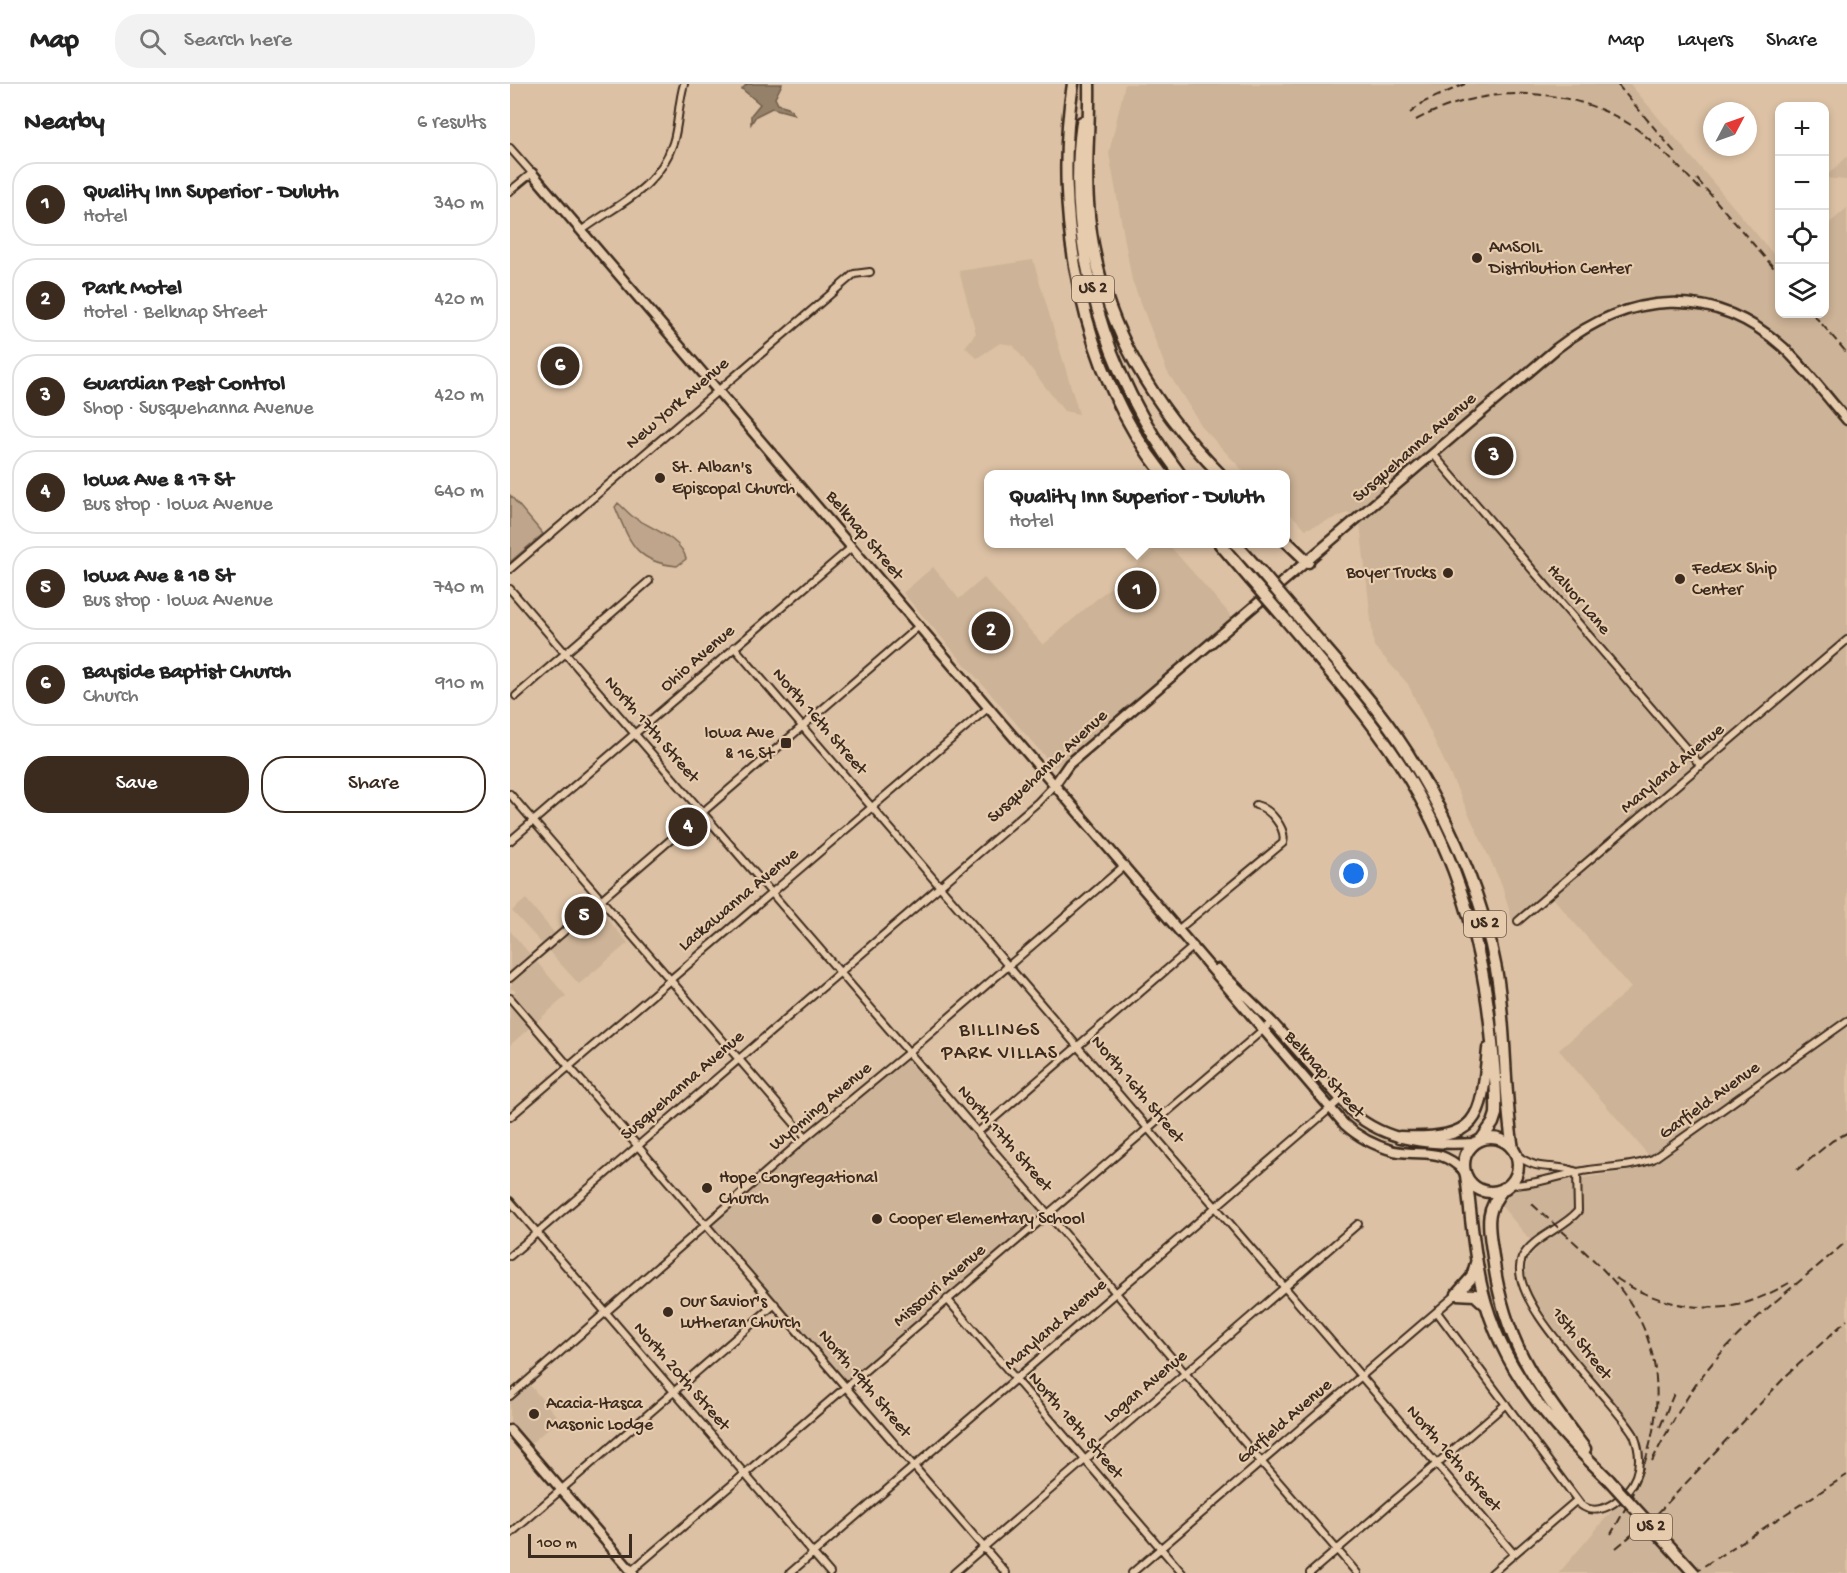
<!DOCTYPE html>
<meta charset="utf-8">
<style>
:root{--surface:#fff;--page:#f2f2f2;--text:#222;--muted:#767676;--line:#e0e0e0;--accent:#3b2a1e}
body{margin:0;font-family:"Gochi Hand",sans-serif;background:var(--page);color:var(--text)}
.controls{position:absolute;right:18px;top:18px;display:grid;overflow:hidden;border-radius:12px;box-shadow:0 3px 9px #0003}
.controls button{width:54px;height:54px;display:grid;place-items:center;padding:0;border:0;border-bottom:2px solid var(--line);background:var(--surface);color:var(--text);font:30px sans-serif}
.compass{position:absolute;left:1193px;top:18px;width:54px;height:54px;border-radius:50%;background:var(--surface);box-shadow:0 3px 9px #0003;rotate:49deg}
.scale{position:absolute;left:18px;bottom:15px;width:104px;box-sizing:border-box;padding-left:6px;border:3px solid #3b2a1e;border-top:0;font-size:16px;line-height:21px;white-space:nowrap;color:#3b2a1e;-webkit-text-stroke:4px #e6cbad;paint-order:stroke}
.you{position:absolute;left:844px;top:790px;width:21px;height:21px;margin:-15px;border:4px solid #fff;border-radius:50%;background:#1a73e8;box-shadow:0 0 0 9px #1a73e833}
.badge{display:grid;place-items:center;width:39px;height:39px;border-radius:50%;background:var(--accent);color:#fff;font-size:20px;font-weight:700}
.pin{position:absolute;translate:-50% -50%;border:3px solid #fff;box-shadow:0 2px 6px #0006}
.popup{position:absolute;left:474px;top:386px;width:306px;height:78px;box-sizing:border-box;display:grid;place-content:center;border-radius:12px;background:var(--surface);filter:drop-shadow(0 2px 4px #0005);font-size:20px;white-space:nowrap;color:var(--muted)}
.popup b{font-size:22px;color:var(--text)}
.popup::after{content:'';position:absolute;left:50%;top:100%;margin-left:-12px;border:12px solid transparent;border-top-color:var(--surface)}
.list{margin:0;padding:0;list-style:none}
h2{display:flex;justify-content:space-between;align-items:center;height:78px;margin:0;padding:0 24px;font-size:26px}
h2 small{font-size:20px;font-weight:400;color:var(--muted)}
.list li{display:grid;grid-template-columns:39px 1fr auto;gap:18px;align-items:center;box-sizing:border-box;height:84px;margin:0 12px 12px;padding:0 12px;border:2px solid var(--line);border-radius:24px}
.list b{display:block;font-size:22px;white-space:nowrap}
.list p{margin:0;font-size:20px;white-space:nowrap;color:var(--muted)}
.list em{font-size:20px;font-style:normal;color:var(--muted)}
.actions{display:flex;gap:12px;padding:18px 24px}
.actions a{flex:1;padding:14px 0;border:2px solid var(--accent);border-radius:24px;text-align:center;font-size:21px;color:var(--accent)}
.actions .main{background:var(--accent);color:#fff}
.icon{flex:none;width:33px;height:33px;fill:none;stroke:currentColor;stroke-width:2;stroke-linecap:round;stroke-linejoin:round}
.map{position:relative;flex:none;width:1337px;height:1489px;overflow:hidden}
header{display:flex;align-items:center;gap:36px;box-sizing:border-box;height:84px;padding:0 30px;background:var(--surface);border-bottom:2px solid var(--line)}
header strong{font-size:28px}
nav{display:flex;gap:33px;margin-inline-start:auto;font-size:21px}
.search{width:420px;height:54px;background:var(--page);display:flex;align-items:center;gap:15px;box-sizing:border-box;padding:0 21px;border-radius:24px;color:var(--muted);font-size:22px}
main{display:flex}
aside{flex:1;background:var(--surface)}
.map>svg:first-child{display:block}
.built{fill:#cdb397}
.green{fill:#bea58b;stroke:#7c6854;stroke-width:1.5}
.water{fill:#958069;stroke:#715e4b;stroke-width:1.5}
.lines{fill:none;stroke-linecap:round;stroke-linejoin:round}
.street-casing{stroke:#3b2a1e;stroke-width:10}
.secondary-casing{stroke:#3b2a1e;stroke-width:13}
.highway-casing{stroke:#3b2a1e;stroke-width:15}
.street{stroke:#e6cbad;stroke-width:6}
.secondary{stroke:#e6cbad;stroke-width:8}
.highway{stroke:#e6cbad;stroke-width:10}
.rail{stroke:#3b2a1e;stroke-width:2;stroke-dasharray:9 4.5;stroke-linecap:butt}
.highway-bridge-casing{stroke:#3b2a1e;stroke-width:15;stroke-linecap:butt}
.highway-bridge{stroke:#e6cbad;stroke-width:10}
.poi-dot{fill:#3b2a1e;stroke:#e6cbad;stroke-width:2}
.labels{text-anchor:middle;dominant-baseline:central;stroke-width:4.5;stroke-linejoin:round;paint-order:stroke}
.shield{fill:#e6cbad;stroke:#6e5a49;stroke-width:1.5}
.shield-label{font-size:16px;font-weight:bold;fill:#3b2a1e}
.poi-label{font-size:18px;fill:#3b2a1e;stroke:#e6cbad;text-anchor:start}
.street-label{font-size:18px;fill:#3b2a1e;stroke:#e6cbad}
.neighbourhood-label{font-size:20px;letter-spacing:1.5px;fill:#3b2a1e;stroke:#e6cbad}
</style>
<header>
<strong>Map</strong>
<div class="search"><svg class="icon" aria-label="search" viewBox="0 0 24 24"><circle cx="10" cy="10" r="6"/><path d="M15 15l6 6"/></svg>Search here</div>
<nav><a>Map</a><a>Layers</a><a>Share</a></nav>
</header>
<main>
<aside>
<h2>Nearby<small>6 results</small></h2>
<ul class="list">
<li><span class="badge">1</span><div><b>Quality Inn Superior - Duluth</b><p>Hotel</p></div><em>340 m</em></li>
<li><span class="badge">2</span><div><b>Park Motel</b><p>Hotel · Belknap Street</p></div><em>420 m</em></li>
<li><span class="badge">3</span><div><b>Guardian Pest Control</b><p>Shop · Susquehanna Avenue</p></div><em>420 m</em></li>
<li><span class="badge">4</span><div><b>Iowa Ave &amp; 17 St</b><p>Bus stop · Iowa Avenue</p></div><em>640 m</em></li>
<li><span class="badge">5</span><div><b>Iowa Ave &amp; 18 St</b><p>Bus stop · Iowa Avenue</p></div><em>740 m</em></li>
<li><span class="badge">6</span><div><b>Bayside Baptist Church</b><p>Church</p></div><em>910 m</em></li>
</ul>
<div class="actions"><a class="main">Save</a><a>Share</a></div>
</aside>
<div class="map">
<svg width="1337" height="1489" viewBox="0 0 1337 1489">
<rect width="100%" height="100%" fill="#dcc1a4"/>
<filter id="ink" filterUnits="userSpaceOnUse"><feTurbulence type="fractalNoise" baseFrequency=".0167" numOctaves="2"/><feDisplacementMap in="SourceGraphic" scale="12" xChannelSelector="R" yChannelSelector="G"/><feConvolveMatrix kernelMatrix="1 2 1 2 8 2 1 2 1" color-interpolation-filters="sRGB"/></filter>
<g filter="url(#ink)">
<path class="built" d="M615,0h505l149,177 1,53h44l1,-87 22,-19v202l-59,-68 -48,-32 -37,-11 -28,-3 -49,6 -39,17 -24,17 -211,180 -4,-3 -42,16 -20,-19v-36h-40l-43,-46 -36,-57 -35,-91 -23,-127z
M1337,73v23l-22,-2v-1z
M523,176l46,154 -15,-3 -51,-66 -13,-2 -23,15 -12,-11 11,-14 -17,-62z
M1148,223l36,2 20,5 20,7 28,16 41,38 44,50v1148h-288l75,-88 8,-18 1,-14 -10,-26 -68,-84 -30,-42 -8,-17 -2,-14 3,-10 9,-12 -38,-45 10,-11 9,-4 123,-19 14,-6 -96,-113 72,-62 -84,-97 -35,29 -10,-35 -94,-201 -34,-38 -14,-123 219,-186 27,-15z
M651,460h7l66,75 -172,145 -8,3 -151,-174 30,-26 26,32 25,-21 59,67z
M16,815l35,42 40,-33 4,2 -3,3 26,30 -49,41 -67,-73z
M0,847l56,65 -56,49v-49l6,-5 -6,-3 3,-6 -3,-4z
M399,968l138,161 -201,174 -139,-163z
M19,1300l30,35 -30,26 -19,-22v-22z"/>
<path class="green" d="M0,411l33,39 -33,28z
M108,419c5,4 9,9 14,13 16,11 50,22 54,43l-9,7c-42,-4 -47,-24 -62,-59z"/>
<path class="water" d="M237,0h35l-7,14 3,6 10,3 6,7 -22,-6 -16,8 -5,8v-9l9,-11 -18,-15z"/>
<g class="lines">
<g class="street-casing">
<path id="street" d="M0,64l22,25 -22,18
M71,147c37,-28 76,-40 92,-88 6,-19 5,-40 11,-59
M923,370l268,312
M0,485l344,-295 16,-2
M0,505l847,984
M224,563l780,907
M6,612l133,-115
M0,710l296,343
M0,757l342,-294
M1008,837l329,-281
M670,844l103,-85c4,-15 -14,-35 -27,-38
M0,894l409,-352
M0,914l496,575
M0,1033l479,-410
M468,1048l216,-186
M1005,1070c26,20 36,8 62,18
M998,1101c24,0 48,-8 70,-13 25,-6 50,-3 75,-13l194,-138
M0,1117l320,372
M0,1172l528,-454 17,-18
M437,1215l235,274
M927,1228l144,193c20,15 48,-10 55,-29 5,-13 3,-28 -2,-41 -21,-37 -131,-135 -112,-177 10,-21 41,-29 56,-47l-1,-39
M0,1312l296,-259 103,-85 216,-187
M0,1450l265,-230
M120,1488l642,-550
M280,1489l550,-473
M444,1489l404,-349
M622,1489l325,-279
M800,1489l196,-169
M982,1489l85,-73"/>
</g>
<g class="secondary-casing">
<path id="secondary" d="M22,89l812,951c14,13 32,22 50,27 31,6 44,-5 70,20
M545,700l14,-20 488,-416c71,-56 155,-64 226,-1 23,22 43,49 64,73
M708,885l54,53 80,90c34,30 80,34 123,31
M0,1346l123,143"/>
</g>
<g class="highway-casing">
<path id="highway" d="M563,0c-21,128 8,287 90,390
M579,0c1,40 -4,79 -1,118 6,107 59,198 132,272
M572,38c-17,122 24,255 98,352
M776,457l22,21
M710,460l30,35
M726,460l24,27
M783,526c42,51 90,100 123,157 37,62 67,131 80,202 11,59 7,120 17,180
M774,534c40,47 82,94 116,146 54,84 83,178 92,278 2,24 5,48 4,72l-3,9 -12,17
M890,1053c80,3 81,-17 88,-88
M954 1081a27 27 0 1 1 54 0a27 27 0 1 1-54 0Z
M956,1091c5,38 7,77 16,114 20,83 68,133 127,191
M994,1104c-21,25 -15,39 -11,69 11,86 42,125 92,192
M947,1210l15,-17 4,-14
M947,1210l18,1 11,10"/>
</g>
<use href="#street" class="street"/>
<use href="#secondary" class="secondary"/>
<use href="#highway" class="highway"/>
<path class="rail" d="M1107,0l61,72
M900,29l14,-11 41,-18
M906,36c68,-36 152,-36 218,7 24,18 45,40 66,62
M1187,95l83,96
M1303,230l34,39
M1287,1086l35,-29 15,-8
M1022,1120c31,29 67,57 92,90 56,76 32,166 -13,240
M1106,1194c32,22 78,34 116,28 19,-3 40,-13 57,-23
M1150,1343l15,-36
M1142,1377c18,-35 37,-71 63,-101 39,-45 88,-80 132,-119
M1106,1464l41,-34 130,-139 60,-55
M1183,1489l154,-98"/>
<g class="highway-bridge-casing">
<path id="highway-bridge" d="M750,487l33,39
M740,495l34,39
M1099,1396l85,93"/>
</g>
<use href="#highway-bridge" class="highway-bridge"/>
</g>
</g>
<g class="poi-dot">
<circle cx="967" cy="174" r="6"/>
<circle cx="150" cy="394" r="6"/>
<circle cx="938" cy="489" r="6"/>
<circle cx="1170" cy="495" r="6"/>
<rect x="270" y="653" width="12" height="12" rx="3"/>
<circle cx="197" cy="1104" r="6"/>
<circle cx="367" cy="1135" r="6"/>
<circle cx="158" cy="1228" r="6"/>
<circle cx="24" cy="1330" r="6"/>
</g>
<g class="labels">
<g class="shield">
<rect x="562" y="192" width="42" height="26" rx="4.5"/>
<rect x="954" y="827" width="42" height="26" rx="4.5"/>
<rect x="1120" y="1430" width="42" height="26" rx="4.5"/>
</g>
<g class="shield-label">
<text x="583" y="205">US 2</text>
<text x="975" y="840">US 2</text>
<text x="1141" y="1443">US 2</text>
</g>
<g class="poi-label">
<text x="979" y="164">AMSOIL<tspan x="979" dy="21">Distribution Center</tspan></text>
<text x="162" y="384">St. Alban's<tspan x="162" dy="21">Episcopal Church</tspan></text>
<text x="1182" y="485">FedEx Ship<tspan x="1182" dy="21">Center</tspan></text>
<text x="926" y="489" text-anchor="end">Boyer Trucks</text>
<text x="264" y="649" text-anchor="end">Iowa Ave<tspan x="264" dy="21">&amp; 16 St</tspan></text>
<text x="209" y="1094">Hope Congregational<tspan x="209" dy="21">Church</tspan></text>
<text x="379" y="1135">Cooper Elementary School</text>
<text x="170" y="1218">Our Savior's<tspan x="170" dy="21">Lutheran Church</tspan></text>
<text x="36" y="1320">Acacia-Itasca<tspan x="36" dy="21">Masonic Lodge</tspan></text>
</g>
<g class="street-label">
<text transform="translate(168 320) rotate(-41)">New York Avenue</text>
<text transform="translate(905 364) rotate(-41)">Susquehanna Avenue</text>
<text transform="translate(354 452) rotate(50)">Belknap Street</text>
<text transform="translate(1068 516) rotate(49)">Halvor Lane</text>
<text transform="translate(188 575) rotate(-41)">Ohio Avenue</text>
<text transform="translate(309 638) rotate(49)">North 16th Street</text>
<text transform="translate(141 646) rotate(49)">North 17th Street</text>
<text transform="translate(538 683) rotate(-43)">Susquehanna Avenue</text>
<text transform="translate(1163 685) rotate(-40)">Maryland Avenue</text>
<text transform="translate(229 816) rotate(-40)">Lackawanna Avenue</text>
<text transform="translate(814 991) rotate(48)">Belknap Street</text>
<text transform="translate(173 1002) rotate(-41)">Susquehanna Avenue</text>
<text transform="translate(627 1006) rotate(50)">North 16th Street</text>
<text transform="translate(1200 1017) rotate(-36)">Garfield Avenue</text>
<text transform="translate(311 1023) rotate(-40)">Wyoming Avenue</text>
<text transform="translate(494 1055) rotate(49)">North 17th Street</text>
<text transform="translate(430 1202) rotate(-41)">Missouri Avenue</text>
<text transform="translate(546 1241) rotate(-41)">Maryland Avenue</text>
<text transform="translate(1071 1260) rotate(52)">15th Street</text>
<text transform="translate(171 1293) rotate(49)">North 20th Street</text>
<text transform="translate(354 1300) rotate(50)">North 19th Street</text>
<text transform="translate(636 1303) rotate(-40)">Logan Avenue</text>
<text transform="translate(775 1338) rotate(-41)">Garfield Avenue</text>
<text transform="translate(565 1342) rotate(49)">North 18th Street</text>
<text transform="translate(943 1375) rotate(49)">North 16th Street</text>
</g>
<g class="neighbourhood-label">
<text x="490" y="947">BILLINGS<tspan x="490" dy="23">PARK VILLAS</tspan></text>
</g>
</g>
</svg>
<div class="controls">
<button>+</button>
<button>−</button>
<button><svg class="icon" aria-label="locate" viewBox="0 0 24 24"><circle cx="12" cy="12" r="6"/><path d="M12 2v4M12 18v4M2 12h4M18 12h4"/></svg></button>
<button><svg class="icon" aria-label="layers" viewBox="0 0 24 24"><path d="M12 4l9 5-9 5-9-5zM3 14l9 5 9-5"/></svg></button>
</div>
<svg class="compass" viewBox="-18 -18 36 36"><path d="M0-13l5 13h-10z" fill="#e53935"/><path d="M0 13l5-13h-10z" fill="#767676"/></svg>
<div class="scale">100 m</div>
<div class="you"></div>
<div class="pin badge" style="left:627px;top:506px">1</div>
<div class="popup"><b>Quality Inn Superior - Duluth</b>Hotel</div>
<div class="pin badge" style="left:481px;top:547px">2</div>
<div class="pin badge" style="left:984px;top:372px">3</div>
<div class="pin badge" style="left:178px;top:743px">4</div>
<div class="pin badge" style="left:74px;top:832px">5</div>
<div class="pin badge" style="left:50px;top:282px">6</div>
</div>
</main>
